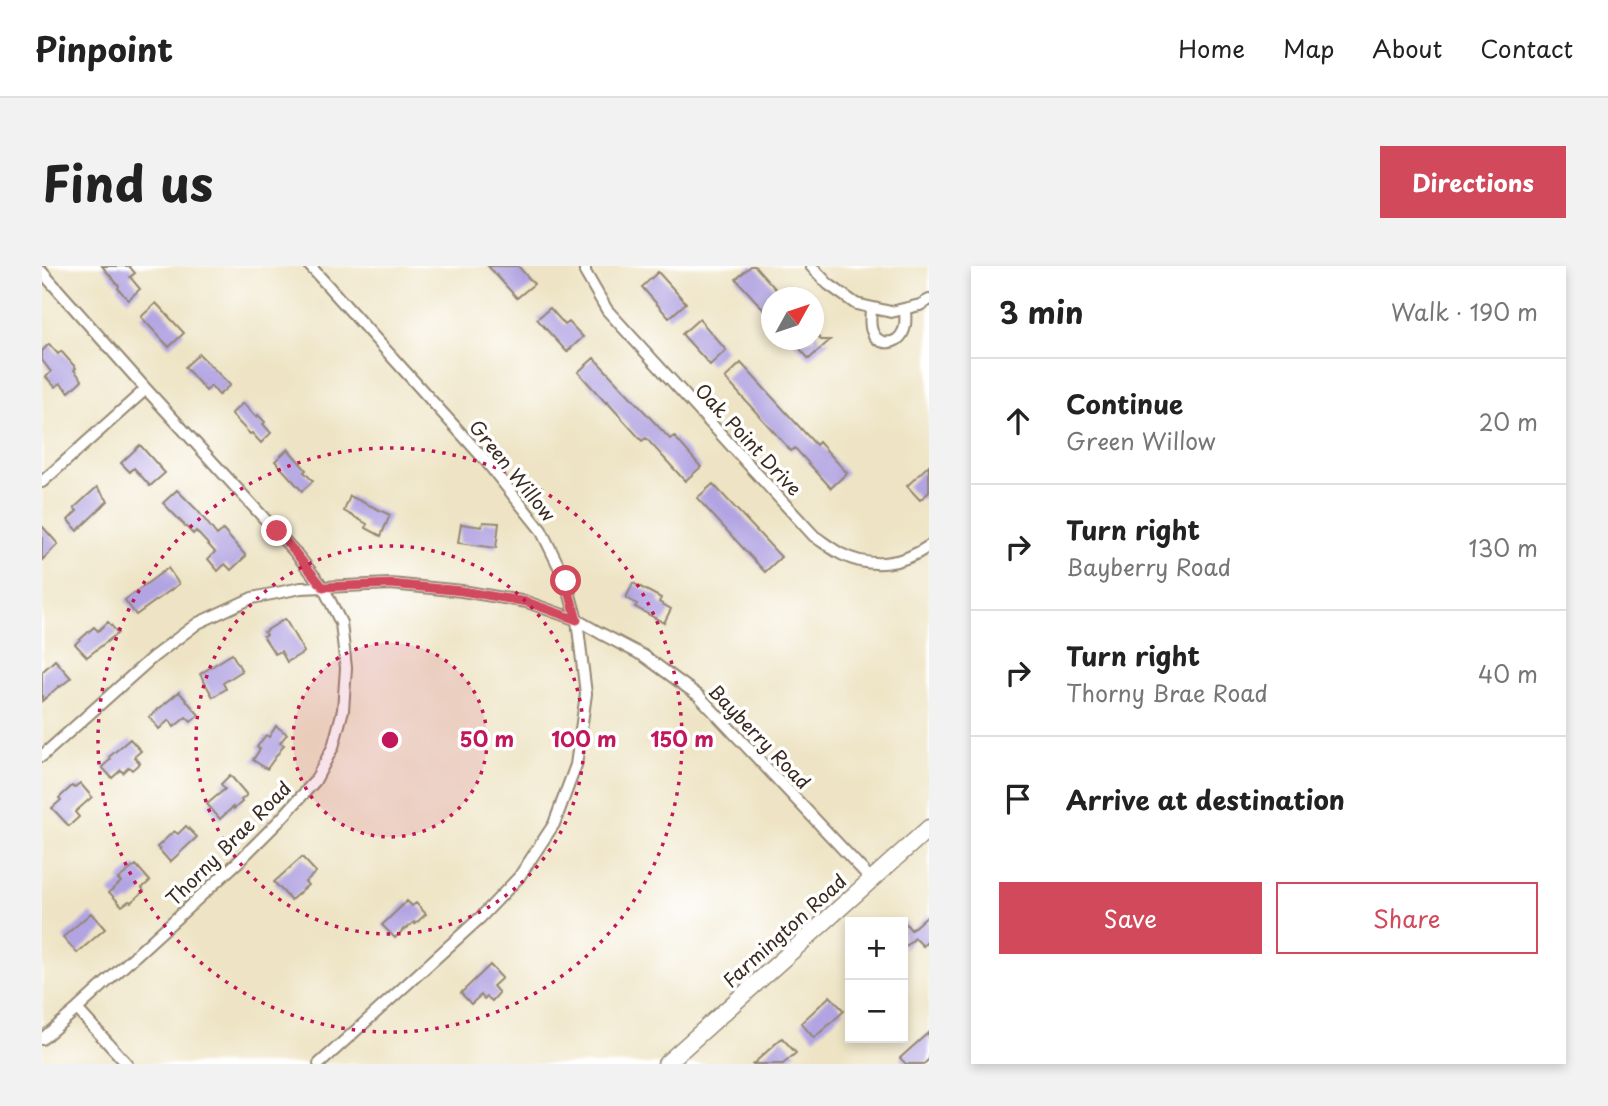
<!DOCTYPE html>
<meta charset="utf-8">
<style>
:root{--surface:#fff;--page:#f2f2f2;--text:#222;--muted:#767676;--line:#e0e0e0;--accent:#d1495b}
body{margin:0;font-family:"Playpen Sans",sans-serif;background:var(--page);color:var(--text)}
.controls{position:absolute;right:21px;bottom:21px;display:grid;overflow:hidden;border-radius:0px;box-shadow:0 4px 10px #0003}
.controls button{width:63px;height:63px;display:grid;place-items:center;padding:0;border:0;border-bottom:2px solid var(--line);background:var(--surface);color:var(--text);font:35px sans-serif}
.compass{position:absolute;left:719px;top:21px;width:63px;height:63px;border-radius:50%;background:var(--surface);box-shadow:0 4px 10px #0003;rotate:50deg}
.stop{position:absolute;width:21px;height:21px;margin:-16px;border:5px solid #d1495b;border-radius:50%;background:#fff}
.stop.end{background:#d1495b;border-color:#fff;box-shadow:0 2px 7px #0008}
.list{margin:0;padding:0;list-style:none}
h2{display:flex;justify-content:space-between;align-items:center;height:91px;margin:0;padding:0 28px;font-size:30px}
h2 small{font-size:23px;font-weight:400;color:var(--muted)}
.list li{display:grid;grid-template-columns:46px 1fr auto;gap:21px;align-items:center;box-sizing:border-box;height:126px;padding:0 28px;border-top:2px solid var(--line)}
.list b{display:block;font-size:26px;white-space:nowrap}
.list p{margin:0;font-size:23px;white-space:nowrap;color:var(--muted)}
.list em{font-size:23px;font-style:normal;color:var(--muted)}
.actions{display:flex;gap:14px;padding:21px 28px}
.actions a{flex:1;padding:16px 0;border:2px solid var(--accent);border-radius:0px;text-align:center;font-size:24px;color:var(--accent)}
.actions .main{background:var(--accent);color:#fff}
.icon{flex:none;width:38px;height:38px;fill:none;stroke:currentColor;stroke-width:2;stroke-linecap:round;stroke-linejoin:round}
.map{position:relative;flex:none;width:887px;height:798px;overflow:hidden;border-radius:0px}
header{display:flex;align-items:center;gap:42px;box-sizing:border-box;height:98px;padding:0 35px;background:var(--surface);border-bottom:2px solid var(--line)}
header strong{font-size:33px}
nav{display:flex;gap:38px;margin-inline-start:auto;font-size:24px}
.intro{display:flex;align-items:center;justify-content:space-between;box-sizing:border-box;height:168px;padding:0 42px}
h1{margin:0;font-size:49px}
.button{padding:18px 32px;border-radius:0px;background:var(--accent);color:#fff;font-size:24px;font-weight:700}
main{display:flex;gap:42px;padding:0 42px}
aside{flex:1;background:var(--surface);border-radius:0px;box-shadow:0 4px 10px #0003}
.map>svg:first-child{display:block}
.building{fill:#b2a4e2}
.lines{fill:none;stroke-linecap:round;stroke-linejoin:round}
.street-casing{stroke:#948772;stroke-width:14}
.secondary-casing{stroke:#948772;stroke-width:19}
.street{stroke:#fff;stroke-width:10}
.secondary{stroke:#fff;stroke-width:16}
.route{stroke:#d1495b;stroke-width:9}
.ring{fill:none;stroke:#c2185b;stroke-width:3.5;stroke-dasharray:3.5 7}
.labels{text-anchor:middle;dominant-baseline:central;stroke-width:7;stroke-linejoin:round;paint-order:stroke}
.street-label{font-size:19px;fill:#3b2a1e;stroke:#fff}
.centre{fill:#c2185b;stroke:#fff;stroke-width:3.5}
.ring-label{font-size:21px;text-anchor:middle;font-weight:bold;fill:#c2185b;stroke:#fff;stroke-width:7;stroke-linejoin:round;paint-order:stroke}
</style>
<header>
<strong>Pinpoint</strong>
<nav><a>Home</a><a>Map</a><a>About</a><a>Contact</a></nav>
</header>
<div class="intro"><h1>Find us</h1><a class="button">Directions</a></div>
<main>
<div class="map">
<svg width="887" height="798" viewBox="0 0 887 798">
<rect width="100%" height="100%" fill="#fff"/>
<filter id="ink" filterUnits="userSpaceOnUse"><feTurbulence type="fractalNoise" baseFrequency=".0143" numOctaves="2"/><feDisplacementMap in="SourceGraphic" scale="14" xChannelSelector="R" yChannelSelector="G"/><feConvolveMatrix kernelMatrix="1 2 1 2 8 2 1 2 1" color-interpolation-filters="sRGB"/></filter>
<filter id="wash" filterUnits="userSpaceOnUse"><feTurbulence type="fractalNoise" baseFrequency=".00686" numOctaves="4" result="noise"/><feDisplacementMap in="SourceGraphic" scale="28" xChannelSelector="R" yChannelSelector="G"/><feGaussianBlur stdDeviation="1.57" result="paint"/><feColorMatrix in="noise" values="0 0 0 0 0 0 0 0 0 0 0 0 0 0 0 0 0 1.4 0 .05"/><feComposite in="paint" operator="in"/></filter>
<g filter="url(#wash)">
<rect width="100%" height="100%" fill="#eee4c5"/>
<g id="blocks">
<path class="building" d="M60,0h27l6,7 -5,4 10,12 -12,11 -10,-12 1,-2z
M446,0h30l16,18 -17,14z
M709,0h4l26,29 -4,3h-5v5l-8,7 -28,-31z
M616,6l28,31 -17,15 -27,-31z
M114,37l28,30 -15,14 -28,-30z
M508,42l15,17 4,-3 14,15 -16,15 -30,-33z
M657,53l27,31 -16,15 -28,-31z
M772,65l7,9h9l-21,19 -17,-19h22z
M7,78l9,10 3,-3 15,17 -2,2 8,10 -13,12 -9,-9 -5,4 -9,-10 5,-5 -9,-12v-9z
M157,88l31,31 -11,10 -8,-9 -5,5 -21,-24z
M552,92l76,81 4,-3 27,31 -16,14 -39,-43 -4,3 -35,-39 -1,1 -28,-31z
M699,97l75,82 3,-3 28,31 -16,15 -36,-40 -4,3 -66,-73z
M201,137l13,14 2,-2 7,7 -2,2 8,9 -10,10 -9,-10 -2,1 -19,-20z
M98,179l25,28 -15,13 -16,-18 -4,4 -9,-9z
M246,183l18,21 -2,2 9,9 -11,10 -27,-30z
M887,199v27l-9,8 -13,-14z
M671,218l68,73 -16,15 -68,-74z
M55,221l11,14 -31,30 -9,-11 9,-9 -3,-3z
M135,224l20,20 20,25 6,-5 23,26 -15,14 -6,-6 -7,7 -10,-12 7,-7 -19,-21 -3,3 -30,-31z
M308,230l40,19 -9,21 -15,-8 1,-4 -23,-13z
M441,256l16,1 -3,25 -38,-5 3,-19 21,3z
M0,260l16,18 -16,16z
M126,302l11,16 -43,31 -11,-15z
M591,317l28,15 -2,4 12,7 -7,14 -29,-16 2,-3 -11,-6z
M243,353l19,33 -17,10 -6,-11 -6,3 -12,-18 3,-1 -2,-3z
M66,356l10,11 -31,24 -12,-13 19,-17 4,4z
M190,388l10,17 -19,12 3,6 -13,8 -13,-23z
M13,394l16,18 -11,9 -1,-1 -17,15v-29z
M137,426l20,23 -8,7 -5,-5 -12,10 -5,-7 -10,9 -10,-12z
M234,460l11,8 -7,9 4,2 -17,24 -14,-9 7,-11 -3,-2 9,-12 3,2z
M88,473l11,12 -7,6 6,6 -8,7 -3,-3 -6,6 -2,-3 -9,8 -10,-11 9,-8 -2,-2z
M188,509l17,20 -6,5 1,2 -8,7 -1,-2 -13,12 -13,-15 18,-15 -4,-5z
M38,517l12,14 -17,15 4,5 -10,9 -17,-18 9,-8 -2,-2 13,-12 2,2z
M144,560l11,11 -27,25 -13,-15 17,-16 4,3z
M260,591l14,15 -11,10 3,3 -17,15 -17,-18z
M94,599l14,16 -8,7 2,3 -13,11 -2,-1 -7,5 -13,-14 12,-10 -3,-3z
M365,635l5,5 4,-3 10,11 -11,10 -1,-2 -9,8 -1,-1 -9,9 -13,-13z
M49,647l14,16 -28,24 -14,-16z
M887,648v26l-6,6 -8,-8 -12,11v-29l8,10z
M448,699l12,13 -9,8 6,7 -7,8 -5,-4 -3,2 -3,-4 -10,9 -10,-11z
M788,730l14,15 -30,27 -13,-15z
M887,766v27l-5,5h-18l-6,-6z
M740,772l14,15 -13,11h-30z"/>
</g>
</g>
<g filter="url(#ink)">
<use href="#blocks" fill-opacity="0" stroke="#948772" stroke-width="2"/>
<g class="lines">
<g class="street-casing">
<path id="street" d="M268,0l175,194 56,70 25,51 11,39 9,74 -10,71 -22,59 -35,53 -38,40 -162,147
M543,0v6l22,38 207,226c9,6 18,13 27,18 30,15 61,11 88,-8
M769,0l17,18 28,20 35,8 29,-7 9,-5
M0,6l104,117 148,162 29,36 18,36 5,45 -3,42 -10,37 -18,34 -35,39 -41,41 -162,148 -35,30
M829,42c0,7 -2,16 1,23 5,15 25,15 31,1 4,-7 2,-16 2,-23
M0,216l104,-93
M0,490l111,-99 45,-34 54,-25 49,-10 90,-4 71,7 65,11 50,18 23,13 44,23 55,40 173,184
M35,743l50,55"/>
</g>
<g class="secondary-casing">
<path id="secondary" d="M624,798l263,-236"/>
</g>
<use href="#street" class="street"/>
<use href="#secondary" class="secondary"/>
</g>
</g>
<g class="lines" filter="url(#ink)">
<path class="route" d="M235,265l17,20 29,36 68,-3 71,7 65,11 50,18 -11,-39"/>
</g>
<circle cx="348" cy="474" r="97" fill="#c2185b" fill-opacity=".12"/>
<g class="ring">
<circle cx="348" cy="474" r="97"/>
<circle cx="348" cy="474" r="194"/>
<circle cx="348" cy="474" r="292"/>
</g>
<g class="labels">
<g class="street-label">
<text transform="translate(707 173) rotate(47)">Oak Point Drive</text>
<text transform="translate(471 204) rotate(51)">Green Willow</text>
<text transform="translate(718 470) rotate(46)">Bayberry Road</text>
<text transform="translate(186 577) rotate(-45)">Thorny Brae Road</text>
<text transform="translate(742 664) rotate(-42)">Farmington Road</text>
</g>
</g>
<circle cx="348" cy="474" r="10" class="centre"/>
<g class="ring-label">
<text x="445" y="481">50 m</text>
<text x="542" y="481">100 m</text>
<text x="640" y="481">150 m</text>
</g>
</svg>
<div class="controls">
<button>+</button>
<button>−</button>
</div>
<svg class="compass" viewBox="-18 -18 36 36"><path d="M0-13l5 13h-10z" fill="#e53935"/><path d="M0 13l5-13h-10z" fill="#767676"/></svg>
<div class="stop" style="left:524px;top:315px"></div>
<div class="stop end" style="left:235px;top:265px"></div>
</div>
<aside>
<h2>3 min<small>Walk · 190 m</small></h2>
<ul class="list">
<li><svg class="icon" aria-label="ahead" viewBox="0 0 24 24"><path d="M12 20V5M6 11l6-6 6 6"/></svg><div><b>Continue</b><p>Green Willow</p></div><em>20 m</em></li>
<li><svg class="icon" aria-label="right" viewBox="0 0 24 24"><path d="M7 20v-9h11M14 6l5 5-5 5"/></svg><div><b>Turn right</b><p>Bayberry Road</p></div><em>130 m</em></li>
<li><svg class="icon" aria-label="right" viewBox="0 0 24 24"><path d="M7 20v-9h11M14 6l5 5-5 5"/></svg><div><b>Turn right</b><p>Thorny Brae Road</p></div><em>40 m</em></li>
<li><svg class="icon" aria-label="arrive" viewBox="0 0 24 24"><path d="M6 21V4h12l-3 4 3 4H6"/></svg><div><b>Arrive at destination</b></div></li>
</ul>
<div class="actions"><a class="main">Save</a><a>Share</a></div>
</aside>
</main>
